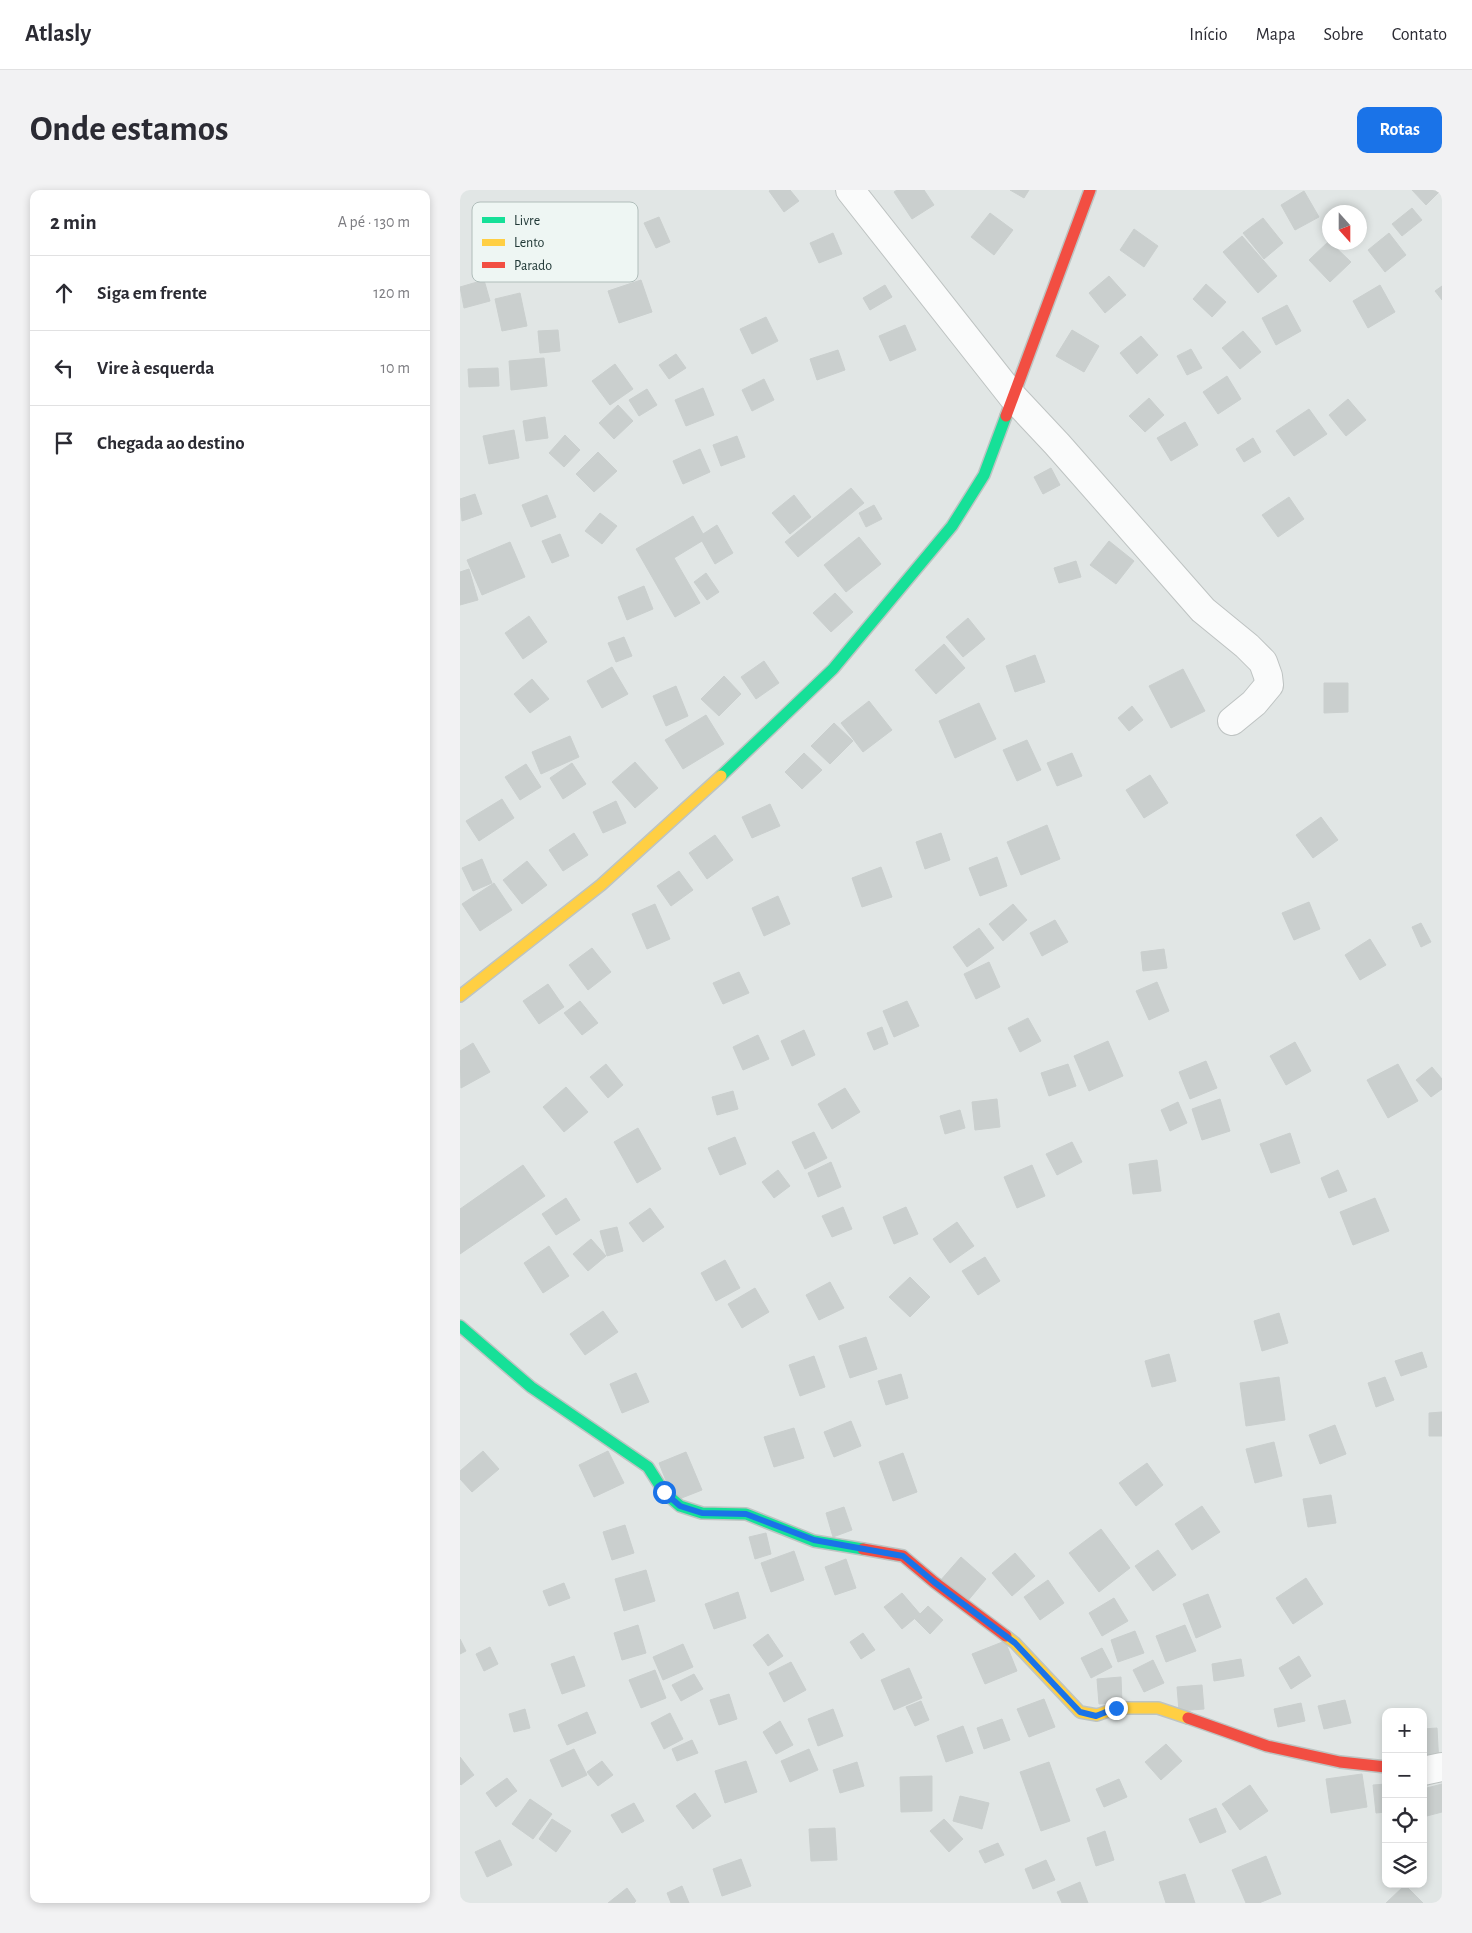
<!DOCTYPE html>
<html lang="pt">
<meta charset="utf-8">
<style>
:root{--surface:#fff;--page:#f2f2f3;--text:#2b2b33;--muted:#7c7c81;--line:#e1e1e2;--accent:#1a73e8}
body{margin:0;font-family:"Alegreya Sans",sans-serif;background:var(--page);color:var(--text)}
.controls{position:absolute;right:15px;bottom:15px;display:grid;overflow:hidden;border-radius:10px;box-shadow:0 2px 8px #0003}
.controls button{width:45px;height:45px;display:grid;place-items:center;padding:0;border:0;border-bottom:1px solid var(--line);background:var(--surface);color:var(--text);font:25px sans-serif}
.compass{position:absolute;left:862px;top:15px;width:45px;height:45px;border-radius:50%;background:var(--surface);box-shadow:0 2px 8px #0003;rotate:159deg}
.stop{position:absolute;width:15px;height:15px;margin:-11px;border:4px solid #1a73e8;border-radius:50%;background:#fff}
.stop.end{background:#1a73e8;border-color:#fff;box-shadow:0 1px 5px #0008}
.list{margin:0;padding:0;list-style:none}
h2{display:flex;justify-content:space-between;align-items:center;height:65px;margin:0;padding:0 20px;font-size:21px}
h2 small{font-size:16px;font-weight:400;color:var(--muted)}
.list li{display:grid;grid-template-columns:32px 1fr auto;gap:15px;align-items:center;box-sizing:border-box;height:75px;padding:0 20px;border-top:1px solid var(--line)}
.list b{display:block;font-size:19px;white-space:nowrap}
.list em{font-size:16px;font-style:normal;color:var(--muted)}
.icon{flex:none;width:28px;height:28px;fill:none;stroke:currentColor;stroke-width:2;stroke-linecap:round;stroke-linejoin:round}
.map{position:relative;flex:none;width:982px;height:1713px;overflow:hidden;border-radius:10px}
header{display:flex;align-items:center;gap:30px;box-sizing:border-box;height:70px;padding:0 25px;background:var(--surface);border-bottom:1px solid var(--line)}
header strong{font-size:24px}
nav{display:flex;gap:28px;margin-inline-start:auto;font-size:18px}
.intro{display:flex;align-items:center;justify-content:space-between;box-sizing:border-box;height:120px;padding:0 30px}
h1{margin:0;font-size:35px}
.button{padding:12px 22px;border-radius:10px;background:var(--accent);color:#fff;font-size:18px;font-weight:700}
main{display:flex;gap:30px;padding:0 30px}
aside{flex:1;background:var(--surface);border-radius:10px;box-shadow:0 2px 8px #0003}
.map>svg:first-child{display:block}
.building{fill:#cacfce;stroke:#cacfce}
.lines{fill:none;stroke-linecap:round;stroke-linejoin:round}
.street-casing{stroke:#bec3c2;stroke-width:30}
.fast-casing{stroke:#bdc4c2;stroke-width:14}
.slow-casing{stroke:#bdc4c2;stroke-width:14}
.jam-casing{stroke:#bdc4c2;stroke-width:14}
.street{stroke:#fafbfb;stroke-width:28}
.fast{stroke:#16e098;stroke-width:11}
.slow{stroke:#ffcf43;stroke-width:11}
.jam{stroke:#f24e42;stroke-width:11}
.route{stroke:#1a73e8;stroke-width:6}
.key{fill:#eef6f3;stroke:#b0bdba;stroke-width:1}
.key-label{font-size:14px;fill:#203836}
</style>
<header>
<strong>Atlasly</strong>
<nav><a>Início</a><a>Mapa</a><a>Sobre</a><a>Contato</a></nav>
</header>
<div class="intro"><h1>Onde estamos</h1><a class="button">Rotas</a></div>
<main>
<aside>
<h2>2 min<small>A pé · 130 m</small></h2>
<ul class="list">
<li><svg class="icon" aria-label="ahead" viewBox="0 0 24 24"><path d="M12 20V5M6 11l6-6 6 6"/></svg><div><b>Siga em frente</b></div><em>120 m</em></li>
<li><svg class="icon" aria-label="left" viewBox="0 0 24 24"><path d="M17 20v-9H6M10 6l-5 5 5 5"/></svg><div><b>Vire à esquerda</b></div><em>10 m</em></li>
<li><svg class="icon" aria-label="arrive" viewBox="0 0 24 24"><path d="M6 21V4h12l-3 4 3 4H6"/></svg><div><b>Chegada ao destino</b></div></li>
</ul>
</aside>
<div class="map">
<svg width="982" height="1713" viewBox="0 0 982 1713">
<rect width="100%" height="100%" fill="#e1e6e5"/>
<path class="building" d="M311,0h19l9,11 -15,11 -15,-21z
M437,0h27l10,15 -22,14 -18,-27z
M550,0h19l-5,8z
M952,0h29l-15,15z
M844,1l15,26 -24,13 -14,-25z
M952,18l10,12 -20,16 -10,-12z
M530,23l23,17 -19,25 -23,-18z
M199,27l11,25 -14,6 -12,-25z
M803,28l20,25 -19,16 -21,-26z
M674,39l24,17 -14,21 -24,-17z
M373,43l9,21 -23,9 -9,-20z
M929,43l17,22 -21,17 -17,-22z
M782,46l35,40 -19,17 -35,-41z
M869,51l22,21 -21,20 -21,-22z
M649,86l17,19 -21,18 -16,-20z
M24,90l6,21 -26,7 -4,-21z
M181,90l11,32 -33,11 -11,-32z
M746,94l20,18 -14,15 -19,-18z
M425,95l7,12 -22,13 -7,-12z
M920,95l15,27 -27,16 -15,-27z
M982,96v14l-7,-9z
M60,103l7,33 -25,5 -7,-32z
M827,115l14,26 -25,14 -14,-27z
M306,127l12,24 -26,13 -12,-25z
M445,135l11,25 -26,11 -11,-25z
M98,140l2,21 -20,2 -2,-22z
M612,140l27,16 -15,26 -28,-16z
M783,141l18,21 -21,17 -18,-21z
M681,146l17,19 -21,19 -17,-21z
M731,159l11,19 -15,7 -10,-19z
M378,160l7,20 -28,10 -7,-21z
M216,164l10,14 -17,11 -10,-14z
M84,168l3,28 -36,4 -2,-29z
M155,174l18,25 -23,16 -18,-24z
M38,178l1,18 -30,1 -1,-18z
M767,186l14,23 -23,15 -15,-22z
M304,189l10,21 -22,11 -10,-21z
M243,198l11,27 -28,11 -11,-26z
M187,199l10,16 -18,11 -10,-16z
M689,208l15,17 -19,17 -16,-16z
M888,209l18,21 -20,16 -17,-21z
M158,215l15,16 -19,18 -15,-16z
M849,219l18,25 -33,22 -18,-25z
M85,227l3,21 -22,3 -3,-20z
M725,232l13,23 -27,16 -14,-23z
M54,240l5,28 -30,6 -6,-28z
M105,245l15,15 -16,17 -15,-14z
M277,246l8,21 -24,9 -8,-21z
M793,248l8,14 -17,10 -8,-13z
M240,259l10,23 -27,12 -10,-23z
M138,262l19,19 -23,21 -18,-18z
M591,278l9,17 -17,9 -9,-17z
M391,298l13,15 -66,54 -13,-15z
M15,304l7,20 -20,7 -2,-22z
M87,305l9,22 -25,10 -9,-22z
M334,305l17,22 -21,17 -18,-21z
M829,307l15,22 -26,18 -16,-22z
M414,315l8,14 -16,8 -7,-14z
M140,323l17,13 -15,18 -17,-13z
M233,326l10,18 14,-9 16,28 -18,11 -13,-23 -28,17 26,45 -25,14 -39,-68z
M100,344l9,22 -17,7 -10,-22z
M399,347l22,27 -35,28 -22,-27z
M649,351l25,20 -18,23 -26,-19z
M50,352l15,35 -43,18 -15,-35z
M616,371l5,16 -22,6 -5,-15z
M9,379l9,31 -18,5v-33z
M246,383l13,19 -12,8 -13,-18z
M184,396l9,23 -26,11 -9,-23z
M375,403l18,19 -22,20 -18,-19z
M69,426l18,26 -24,17 -18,-26z
M508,428l17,21 -22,18 -17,-20z
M164,447l8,19 -16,6 -8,-19z
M484,454l21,24 -29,26 -21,-24z
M575,465l10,27 -30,10 -9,-26z
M304,471l15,22 -23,16 -15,-22z
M152,477l16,27 -26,14 -15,-27z
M723,479l22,42 -34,17 -22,-42z
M264,486l17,18 -22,22 -18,-17z
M72,489l17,20 -19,14 -16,-19z
M864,493h24v29l-24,1z
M216,496l12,30 -22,10 -13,-30z
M409,511l23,29 -29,22 -22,-29z
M519,513l17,36 -41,19 -16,-37z
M672,516l11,14 -14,11 -11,-13z
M246,525l18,29 -41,25 -18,-29z
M374,533l19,18 -23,23 -19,-18z
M110,546l9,21 -38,17 -9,-22z
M567,550l14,30 -24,11 -14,-31z
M344,563l18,17 -20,19 -17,-17z
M612,563l10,23 -25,10 -10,-23z
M175,572l23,26 -23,20 -23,-26z
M112,573l14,21 -23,15 -13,-21z
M66,574l15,23 -21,13 -15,-23z
M690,585l18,28 -24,15 -18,-28z
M42,609l12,19 -35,23 -13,-20z
M156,611l10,22 -23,10 -10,-21z
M310,614l10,22 -28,12 -10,-21z
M861,627l17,23 -25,18 -17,-23z
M587,635l13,34 -39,16 -14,-33z
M114,643l14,22 -25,16 -14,-21z
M481,643l9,27 -25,9 -9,-27z
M255,645l18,25 -26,19 -18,-26z
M537,667l10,29 -27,10 -11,-28z
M22,669l10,24 -19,8 -11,-23z
M67,671l20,24 -25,19 -19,-24z
M421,677l11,30 -30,10 -10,-29z
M219,681l14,19 -22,16 -14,-20z
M34,693l18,27 -32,21 -18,-27z
M318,706l12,28 -26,12 -12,-28z
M849,712l11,27 -26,11 -12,-27z
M195,714l15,35 -23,10 -15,-35z
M553,714l14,16 -24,21 -14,-17z
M595,730l13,22 -26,14 -12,-23z
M961,733l10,19 -10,5 -9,-20z
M519,738l15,20 -27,19 -14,-20z
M910,749l16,26 -26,15 -15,-25z
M132,758l19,24 -23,18 -19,-25z
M704,759l3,19 -24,3 -2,-19z
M529,772l11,25 -24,12 -12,-25z
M279,782l10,21 -26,11 -10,-21z
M697,792l12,29 -20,9 -13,-29z
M88,794l16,23 -25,17 -16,-23z
M120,811l18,22 -16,12 -18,-22z
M447,811l12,25 -25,11 -11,-26z
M568,828l13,23 -21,11 -12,-24z
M422,837l6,17 -14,6 -7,-17z
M344,840l11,25 -23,11 -11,-25z
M298,845l11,24 -26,11 -10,-23z
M648,851l15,35 -34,15 -15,-35z
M835,852l16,29 -25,14 -16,-29z
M13,853l17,29 -29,16 -1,-37z
M746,871l11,27 -27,11 -11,-27z
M146,874l17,21 -15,13 -18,-21z
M608,874l8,22 -27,10 -8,-23z
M938,874l20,37 -30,17 -21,-38z
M972,877l10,12v10l-11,8 -15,-17z
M106,897l22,25 -24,20 -21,-25z
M385,898l15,24 -28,17 -14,-25z
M273,901l5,18 -21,6 -5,-18z
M537,909l3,28 -25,3 -3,-28z
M760,909l10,32 -28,9 -10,-31z
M718,912l9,21 -17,8 -9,-21z
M500,920l5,18 -20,6 -5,-18z
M178,938l23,41 -24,14 -23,-41z
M354,942l13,26 -22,11 -13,-27z
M830,943l10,30 -29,10 -11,-29z
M275,947l11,27 -26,11 -12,-27z
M612,952l10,20 -25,13 -11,-21z
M697,970l4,31 -28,3 -4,-30z
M371,972l10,25 -23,10 -10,-24z
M63,975l22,31 -85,58v-45z
M572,975l13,31 -28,12 -13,-31z
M318,980l12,16 -16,12 -12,-16z
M878,980l9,21 -18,7 -8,-20z
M106,1008l14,22 -24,15 -14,-21z
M915,1008l14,33 -36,14 -13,-33z
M383,1017l9,22 -20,8 -10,-21z
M446,1017l12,27 -24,10 -11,-27z
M190,1018l14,19 -21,15 -14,-19z
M497,1032l17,24 -24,17 -17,-24z
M157,1037l6,24 -16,5 -7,-25z
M131,1049l15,17 -18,15 -15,-17z
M89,1056l20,30 -26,17 -19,-30z
M525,1067l15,24 -22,14 -16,-24z
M265,1070l15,28 -24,13 -15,-28z
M450,1087l20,20 -20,20 -21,-20z
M370,1092l14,26 -25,12 -13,-25z
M295,1098l14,24 -27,16 -14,-24z
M143,1121l15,21 -33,23 -15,-21z
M819,1123l9,30 -26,8 -8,-30z
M406,1147l11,32 -27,9 -11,-32z
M962,1162l5,15 -26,9 -6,-15z
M709,1164l7,27 -24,6 -7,-26z
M354,1166l11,31 -25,9 -11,-31z
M176,1183l13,29 -27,11 -12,-29z
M441,1184l7,24 -22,7 -8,-24z
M819,1187l6,43 -39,6 -6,-43z
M925,1187l9,23 -18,7 -8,-24z
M982,1222v24h-13v-23z
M391,1231l10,25 -27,11 -10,-25z
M875,1235l11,29 -26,10 -11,-29z
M334,1238l10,30 -30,9 -10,-30z
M814,1252l8,34 -27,7 -9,-34z
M23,1261l16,18 -27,23 -12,-13v-8z
M148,1261l16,32 -30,14 -15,-32z
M226,1262l16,38 -28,11 -15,-38z
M443,1263l14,39 -24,9 -14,-39z
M687,1273l16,22 -27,21 -17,-23z
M871,1305l5,28 -28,4 -5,-28z
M742,1316l18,26 -28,18 -17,-26z
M384,1317l8,23 -19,7 -7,-24z
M165,1335l9,28 -22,7 -9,-28z
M641,1339l29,39 -31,24 -30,-39z
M306,1343l5,21 -16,5 -6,-22z
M698,1360l18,25 -23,16 -18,-25z
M334,1361l10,29 -33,12 -10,-29z
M555,1363l20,23 -23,20 -20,-23z
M501,1367l25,22 -20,24 -26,-22z
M386,1369l10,29 -21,7 -10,-28z
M186,1380l9,31 -31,10 -9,-32z
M846,1388l17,26 -30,20 -17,-26z
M588,1390l16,23 -24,17 -16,-23z
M104,1393l6,15 -21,8 -6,-15z
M278,1402l8,26 -32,11 -9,-25z
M442,1403l18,21 -18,15 -18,-22z
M748,1404l13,33 -25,11 -13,-34z
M654,1408l14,23 -26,15 -13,-23z
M468,1416l15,14 -13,14 -15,-15z
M178,1435l8,28 -24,7 -8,-27z
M725,1435l11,26 -30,11 -10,-26z
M675,1441l9,22 -26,9 -7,-22z
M403,1443l12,17 -14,9 -11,-17z
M308,1444l15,22 -15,10 -15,-21z
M0,1449l6,12 -6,3z
M545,1451l12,30 -32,13 -13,-30z
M223,1454l10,23 -30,13 -10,-23z
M30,1457l8,17 -14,7 -8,-17z
M642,1458l10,19 -21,11 -10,-20z
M114,1466l11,30 -23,8 -11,-30z
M839,1466l12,20 -20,13 -12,-21z
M781,1469l3,17 -30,5 -2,-17z
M693,1470l11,23 -20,9 -11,-22z
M331,1472l15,28 -22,12 -15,-29z
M449,1478l13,30 -28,12 -13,-30z
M195,1480l11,28 -25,10 -12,-28z
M234,1484l9,15 -22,12 -9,-16z
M661,1487l1,26 -23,1 -2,-25z
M742,1495l2,24 -25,2 -2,-24z
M269,1504l8,25 -18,6 -9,-25z
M584,1509l11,28 -26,10 -12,-28z
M885,1510l6,23 -27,6 -6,-23z
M461,1511l8,19 -14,6 -9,-19z
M841,1513l4,18 -27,6 -4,-18z
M65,1519l5,19 -16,4 -5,-18z
M373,1519l10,27 -25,10 -10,-27z
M127,1522l9,21 -29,12 -9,-20z
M210,1523l13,26 -19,10 -13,-26z
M542,1529l8,21 -26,9 -7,-21z
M320,1531l13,24 -17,9 -13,-22z
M503,1536l10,27 -27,9 -9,-26z
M977,1538l2,38 -16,1v-38z
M232,1550l6,13 -21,8 -5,-12z
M706,1554l16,17 -21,19 -16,-18z
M114,1559l13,26 -25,12 -12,-27z
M349,1559l9,21 -28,12 -9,-21z
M0,1567l14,18 -13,10 -1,-1z
M142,1571l11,14 -15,11 -11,-14z
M286,1571l11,31 -32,11 -10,-32z
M397,1572l7,24 -24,7 -7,-23z
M589,1572l21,59 -29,10 -21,-59z
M902,1584l5,33 -36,6 -5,-34z
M472,1586v35l-31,1 -1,-35z
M47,1588l10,13 -21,16 -10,-14z
M659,1589l8,18 -23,10 -8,-18z
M926,1594v28l-10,1 -3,-28z
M982,1594v28l-19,5v-28z
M790,1595l18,26 -28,19 -18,-26z
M235,1603l16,23 -18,13 -17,-23z
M500,1606l29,7 -7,26 -29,-8z
M70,1609l22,15 -19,25 -21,-15z
M174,1613l10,18 -22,12 -11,-18z
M756,1618l10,24 -26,11 -11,-24z
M92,1629l19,12 -15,21 -17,-13z
M484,1629l19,20 -14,13 -19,-21z
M375,1638l2,32 -26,1 -2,-32z
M645,1641l9,29 -18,6 -9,-28z
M40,1650l12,25 -25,12 -12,-25z
M538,1653l6,12 -19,8 -6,-12z
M806,1666l15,38 -22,9h-13l-14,-33z
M281,1669l10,27 -29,10 -9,-27z
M586,1670l9,20 -22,9 -8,-20z
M725,1684l10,29h-29l-7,-21z
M620,1692l8,21h-26l-5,-11z
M945,1695l18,18h-37z
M222,1696l7,17h-18l-4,-10z
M167,1698l9,13 -2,2h-26z"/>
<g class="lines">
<g class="street-casing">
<path id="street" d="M390,0l163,207 44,47 146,166 44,36 16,16 5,14 1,9 -15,18 -22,18
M963,1581l19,-4"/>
</g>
<g class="fast-casing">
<path id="fast" d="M261,586l112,-107 119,-143 32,-51 22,-59
M0,1136l71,61 117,80 16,25 16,14 22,7 44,1 68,27 49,8"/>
</g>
<g class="slow-casing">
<path id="slow" d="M0,806l141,-111 120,-109
M546,1446l9,7 65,69 17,3 20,-7h41l30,10"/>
</g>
<g class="jam-casing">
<path id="jam" d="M546,226l84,-226
M403,1359l40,7 31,26 72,54
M728,1528l79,28 73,16 46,5"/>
</g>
<use href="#street" class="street"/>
<use href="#fast" class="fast"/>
<use href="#slow" class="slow"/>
<use href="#jam" class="jam"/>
</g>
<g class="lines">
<path class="route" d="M204,1302l16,14 22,7 44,1 68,26 89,16 31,26 81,61 65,69 16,4 20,-8"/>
</g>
<rect x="12" y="12" width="166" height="80" rx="8" class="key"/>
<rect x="22" y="27" width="23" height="6" fill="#16e098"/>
<rect x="22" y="49" width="23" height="7" fill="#ffcf43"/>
<rect x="22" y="72" width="23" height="6" fill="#f24e42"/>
<g class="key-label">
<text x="54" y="35">Livre</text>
<text x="54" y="57">Lento</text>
<text x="54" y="80">Parado</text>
</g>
</svg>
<div class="controls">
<button>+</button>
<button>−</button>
<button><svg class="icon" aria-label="locate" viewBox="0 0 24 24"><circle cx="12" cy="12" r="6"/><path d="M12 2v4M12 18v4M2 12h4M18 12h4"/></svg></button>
<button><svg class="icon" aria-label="layers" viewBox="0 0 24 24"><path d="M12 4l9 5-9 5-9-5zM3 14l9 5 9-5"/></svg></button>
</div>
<svg class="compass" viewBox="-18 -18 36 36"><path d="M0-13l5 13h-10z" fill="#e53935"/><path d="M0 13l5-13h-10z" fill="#7c7c81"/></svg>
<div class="stop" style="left:204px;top:1302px"></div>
<div class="stop end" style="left:656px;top:1518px"></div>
</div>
</main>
